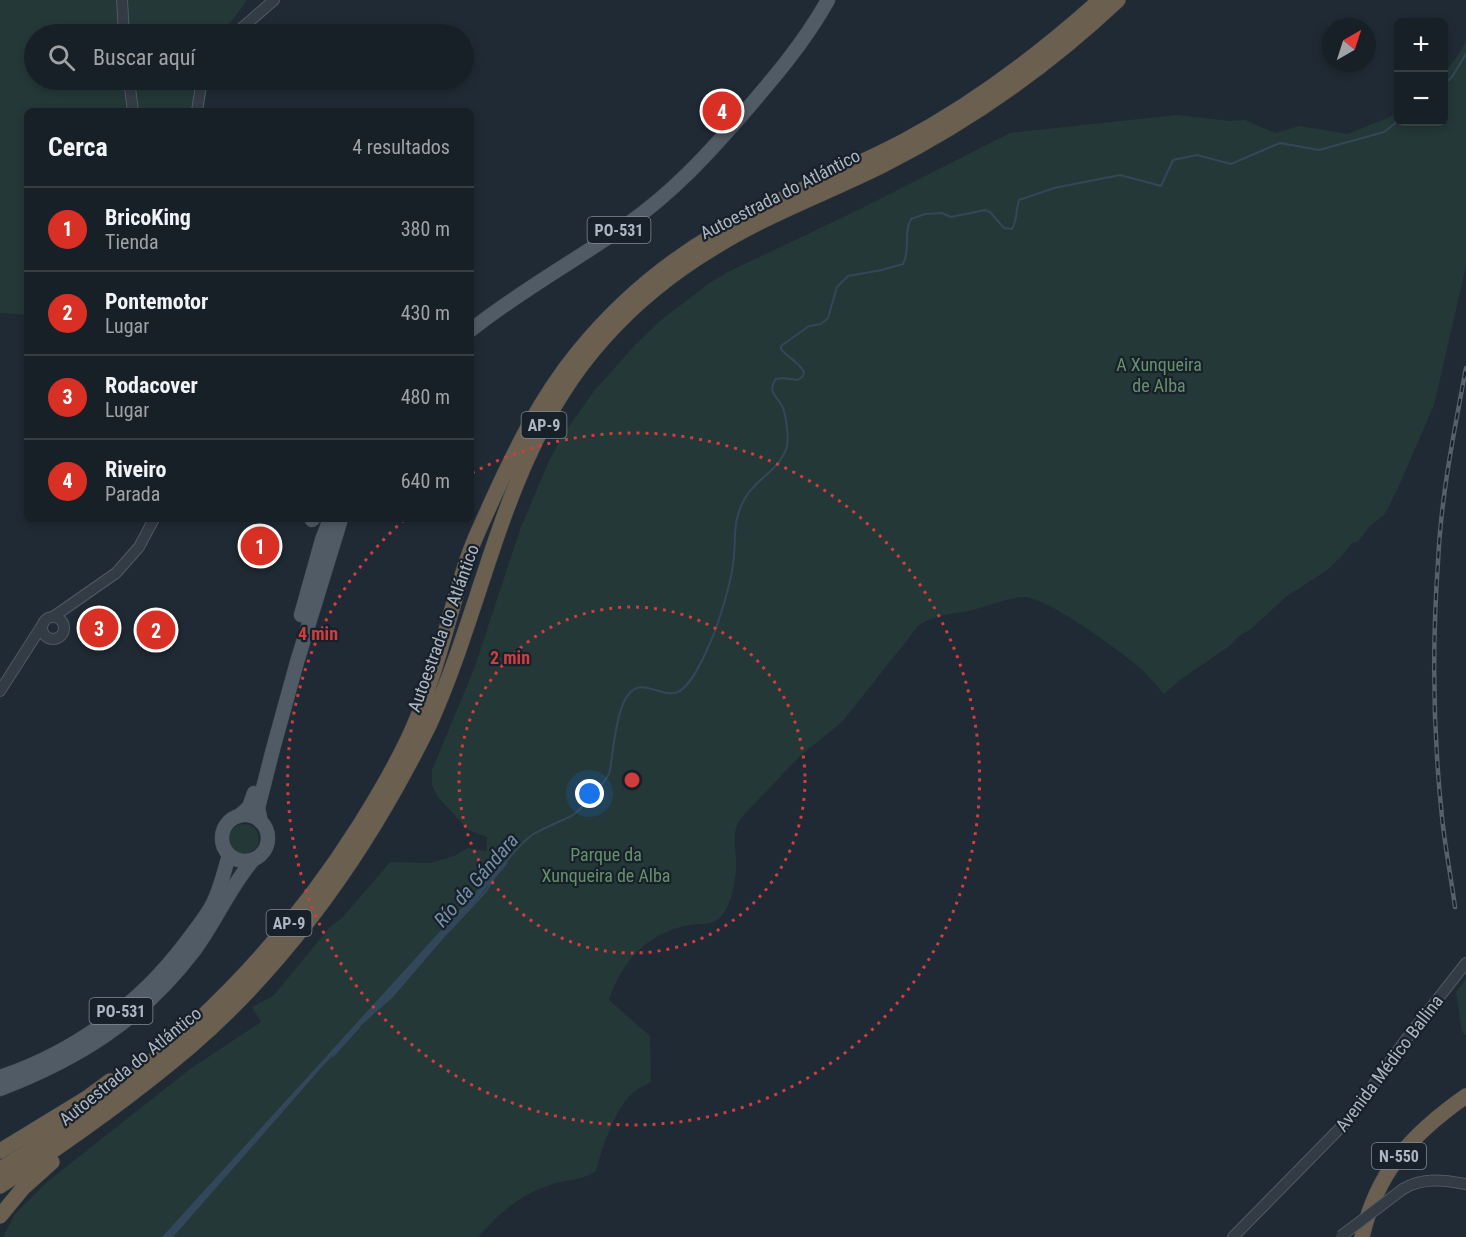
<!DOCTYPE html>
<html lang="es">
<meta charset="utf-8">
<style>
:root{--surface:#182027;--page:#21282f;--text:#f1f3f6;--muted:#9fa3a7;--line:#363e44;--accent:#d93025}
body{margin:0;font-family:"Roboto Condensed",sans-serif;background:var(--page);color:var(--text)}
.controls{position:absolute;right:18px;top:18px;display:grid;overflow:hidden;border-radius:9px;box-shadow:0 3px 9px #0003}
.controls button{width:54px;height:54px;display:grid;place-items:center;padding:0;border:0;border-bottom:2px solid var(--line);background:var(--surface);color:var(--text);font:30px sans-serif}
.compass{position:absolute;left:1322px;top:18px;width:54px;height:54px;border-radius:50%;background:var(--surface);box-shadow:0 3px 9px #0003;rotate:39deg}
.you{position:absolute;left:590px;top:794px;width:21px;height:21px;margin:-15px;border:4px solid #fff;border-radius:50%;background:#1a73e8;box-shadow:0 0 0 9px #1a73e833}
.badge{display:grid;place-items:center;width:39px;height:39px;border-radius:50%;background:var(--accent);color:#fff;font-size:20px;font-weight:700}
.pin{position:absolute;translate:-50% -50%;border:3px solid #fff;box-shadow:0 2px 6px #0006}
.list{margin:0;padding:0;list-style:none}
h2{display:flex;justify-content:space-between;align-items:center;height:78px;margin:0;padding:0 24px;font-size:26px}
h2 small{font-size:20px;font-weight:400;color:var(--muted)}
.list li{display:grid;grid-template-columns:39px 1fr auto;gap:18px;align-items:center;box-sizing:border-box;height:84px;padding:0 24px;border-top:2px solid var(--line)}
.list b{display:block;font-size:22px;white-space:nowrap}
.list p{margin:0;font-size:20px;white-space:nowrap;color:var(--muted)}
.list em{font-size:20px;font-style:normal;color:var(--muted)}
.icon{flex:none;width:33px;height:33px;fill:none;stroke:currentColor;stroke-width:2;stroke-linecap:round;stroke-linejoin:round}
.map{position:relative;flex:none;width:1466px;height:1237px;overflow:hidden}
.search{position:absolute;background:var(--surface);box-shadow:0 3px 9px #0003;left:24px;top:24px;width:450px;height:66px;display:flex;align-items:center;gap:15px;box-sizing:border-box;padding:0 21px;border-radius:33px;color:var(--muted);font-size:22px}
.panel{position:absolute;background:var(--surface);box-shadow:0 3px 9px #0003;left:24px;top:108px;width:450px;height:414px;border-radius:9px}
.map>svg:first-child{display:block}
.green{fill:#243837}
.water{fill:#33475b}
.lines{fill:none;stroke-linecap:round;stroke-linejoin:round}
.stream{stroke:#33475b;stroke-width:2}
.minor-casing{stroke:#505963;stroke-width:12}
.major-casing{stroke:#3f4751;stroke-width:15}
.highway-casing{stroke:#3d464f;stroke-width:16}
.minor{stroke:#333b45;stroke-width:10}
.major{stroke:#515b65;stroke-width:14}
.highway{stroke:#6b5f50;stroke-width:15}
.rail-casing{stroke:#55606c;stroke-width:4.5}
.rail{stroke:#182129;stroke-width:2;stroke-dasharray:7;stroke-linecap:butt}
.minor-bridge-casing{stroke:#505963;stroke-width:12;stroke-linecap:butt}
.minor-bridge{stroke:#333b45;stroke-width:10}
.ring{fill:none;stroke:#d03d3f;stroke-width:3;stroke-dasharray:3 6}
.labels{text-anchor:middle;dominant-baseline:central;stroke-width:4.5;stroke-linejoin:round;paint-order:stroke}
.shield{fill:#182129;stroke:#808994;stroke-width:1.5}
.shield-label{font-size:16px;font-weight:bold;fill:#adb6c2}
.street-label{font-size:18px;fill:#adb6c2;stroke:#182129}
.park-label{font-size:18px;fill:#66916d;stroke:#182129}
.water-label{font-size:20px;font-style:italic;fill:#758faa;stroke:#182129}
.centre{fill:#d03d3f;stroke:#182129;stroke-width:3}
.ring-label{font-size:18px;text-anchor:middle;font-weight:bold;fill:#d03d3f;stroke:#182129;stroke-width:4.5;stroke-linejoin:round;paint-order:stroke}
</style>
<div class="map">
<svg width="1466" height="1237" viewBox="0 0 1466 1237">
<rect width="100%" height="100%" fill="#202a34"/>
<path class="green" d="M0,0h247l-25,34h-188v46h164l-7,31h-164v204l-27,-2z
M1466,41v225l-32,139 -36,83 -13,26 -17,14 -10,14 -6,1 -10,13 -16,15 -39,25 -36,33 -12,7 -8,9 -51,35 -16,14c-8,-9 -16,-19 -25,-27 -23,-19 -86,-66 -114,-70 -11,-1 -40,10 -53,13 -18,4 -38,5 -53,15l-77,97 -41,33 -61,64c-8,14 -5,25 -4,41 1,16 -3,40 -13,54 -9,12 -19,9 -33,11 -42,7 -68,36 -81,75l41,36 1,46c-5,3 -11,5 -16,9 -19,14 -33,57 -39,80 -17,11 -25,7 -43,13 -36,12 -50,26 -75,53h-475l12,-23 32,-32 143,-113 71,-47 -9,-15 21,-11 57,-69 13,-10 47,-55 41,1 23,-7 14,-8 18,3 1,-14 -19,-7 -30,-33 -6,-12v-15l42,-101 47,-142 27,-64 13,-25 33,-47 41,-46 26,-25 50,-38 21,-12 126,-60 152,-77 167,-18 53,6 15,-1 30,13 24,-7 49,8 46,-19 4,-3v10h46v-48l15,-20z
M229 839a15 15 0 1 1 30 0a15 15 0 1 1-30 0Z
M1466,979v56l-4,-3 -6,-40z"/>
<path class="water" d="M504,861l4,2 -115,134 -36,32 -35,38 -149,170h-11z"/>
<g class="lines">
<path class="stream" d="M1444,84l8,-7 14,-23
M504,864c9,-11 17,-21 28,-29 13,-8 28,-13 41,-20 9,-6 31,-32 36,-41 2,-5 2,-13 3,-18 2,-16 6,-49 16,-61 14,-19 33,4 50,-3 13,-6 27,-37 32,-49 8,-17 21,-60 23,-79 4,-26 -2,-40 12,-66 11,-19 36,-29 42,-52 2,-7 -1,-33 -5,-40 -6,-11 -15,-14 -6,-27l7,-1 15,2 5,-4 1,-4c-6,-11 -16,-14 -23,-23v-3l28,-20 12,-2 7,-6 9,-31 11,-11 34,-6 21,-6c8,-15 0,-31 8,-45l14,-5 17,-1 9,4 34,-7 5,2 14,16 8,1c5,-8 4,-19 7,-29l35,-12 66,-13 41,11 12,-26 24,-5 34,9 49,-21 39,7 65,-18 14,-11
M449,931l38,-41 7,-12
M333,1056l26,-29"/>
<g class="minor-casing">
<path id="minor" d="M122,0l2,34
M235,34l39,-34
M129,80l4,31
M197,111l5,-31
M53,617l63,-44 23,-26 15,-28
M42 628a11 11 0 1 1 22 0a11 11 0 1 1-22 0Z
M0,691l43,-67
M1403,1189c20,-12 41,-9 63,-5
M1233,1237l116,-118 55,-77 62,-79"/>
</g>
<g class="major-casing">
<path id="major" d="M471,330c50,-40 106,-70 158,-107 43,-30 78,-68 112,-107 32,-37 63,-73 87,-116
M312,520l1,-1
M301,615l21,-75 8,-21
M222 838a23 23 0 1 1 46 0a23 23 0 1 1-46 0Z
M239,816l10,-9 5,-14
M261,822l-3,-14 15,-59 24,-87 44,-143
M0,1077c75,-25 140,-73 187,-136 8,-11 17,-22 24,-34 9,-16 13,-35 18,-52
M0,1089c78,-30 141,-69 193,-137 22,-29 36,-64 60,-92"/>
</g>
<g class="highway-casing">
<path id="highway" d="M0,1151l87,-53 23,-17
M0,1169c144,-86 269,-200 359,-343 22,-35 44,-72 59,-110 21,-52 32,-106 50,-159 6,-18 15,-36 23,-54 24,-53 50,-106 87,-151 39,-48 86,-88 139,-119 60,-35 126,-60 187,-92 71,-38 136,-87 196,-141
M0,1186c66,-43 131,-89 191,-140 89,-77 162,-177 217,-280 8,-15 16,-30 23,-45 58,-131 74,-273 173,-383 32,-36 71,-67 111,-91 53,-33 112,-54 168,-82 85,-43 165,-99 235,-165
M0,1216l23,-28 29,-26
M1362,1237c15,-66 50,-103 104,-141"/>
</g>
<use href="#minor" class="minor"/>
<use href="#major" class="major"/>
<use href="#highway" class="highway"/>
<g class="rail-casing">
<path id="rail" d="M1455,907c-4,-30 -10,-60 -13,-90 -9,-85 -10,-171 -4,-255 3,-66 16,-130 28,-194"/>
</g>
<use href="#rail" class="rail"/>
<g class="minor-bridge-casing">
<path id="minor-bridge" d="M1341,1236l62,-47"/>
</g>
<use href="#minor-bridge" class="minor-bridge"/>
</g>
<g class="ring">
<circle cx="632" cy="780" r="173"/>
<path d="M472 473A346 346 0 1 1 403 521"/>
</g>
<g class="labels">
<g class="shield">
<rect x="587.5" y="217" width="63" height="26" rx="4.5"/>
<rect x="521.5" y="412" width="45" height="26" rx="4.5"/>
<rect x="266.5" y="910" width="45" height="26" rx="4.5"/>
<rect x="89.5" y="998" width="63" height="26" rx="4.5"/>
<rect x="1372" y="1143" width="54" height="26" rx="4.5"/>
</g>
<g class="shield-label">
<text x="619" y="230">PO-531</text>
<text x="544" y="425">AP-9</text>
<text x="289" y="923">AP-9</text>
<text x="121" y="1011">PO-531</text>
<text x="1399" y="1156">N-550</text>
</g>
<g class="street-label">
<text transform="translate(780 194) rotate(-27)">Autoestrada do Atlántico</text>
<text transform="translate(443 628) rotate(-70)">Autoestrada do Atlántico</text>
<text transform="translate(1389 1063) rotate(-53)">Avenida Médico Ballina</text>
<text transform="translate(130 1066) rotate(-39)">Autoestrada do Atlántico</text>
</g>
<g class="park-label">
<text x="1159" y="364">A Xunqueira<tspan x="1159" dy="21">de Alba</tspan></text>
<text x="606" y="854">Parque da<tspan x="606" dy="21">Xunqueira de Alba</tspan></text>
</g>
<g class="water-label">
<text transform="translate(476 880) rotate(-49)">Río da Gándara</text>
</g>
</g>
<circle cx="632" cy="780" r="9" class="centre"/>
<g class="ring-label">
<text x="318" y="640">4 min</text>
<text x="510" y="664">2 min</text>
</g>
</svg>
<div class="controls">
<button>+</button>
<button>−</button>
</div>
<svg class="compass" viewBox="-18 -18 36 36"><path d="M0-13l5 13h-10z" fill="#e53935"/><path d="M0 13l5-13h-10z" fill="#9fa3a7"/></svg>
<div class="you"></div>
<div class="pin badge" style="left:260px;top:546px">1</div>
<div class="pin badge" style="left:156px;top:630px">2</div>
<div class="pin badge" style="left:99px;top:628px">3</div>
<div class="pin badge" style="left:722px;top:111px">4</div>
<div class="search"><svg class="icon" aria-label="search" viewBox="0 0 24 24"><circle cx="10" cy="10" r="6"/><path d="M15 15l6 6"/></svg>Buscar aquí</div>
<section class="panel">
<h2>Cerca<small>4 resultados</small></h2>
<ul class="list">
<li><span class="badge">1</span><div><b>BricoKing</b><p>Tienda</p></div><em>380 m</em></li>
<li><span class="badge">2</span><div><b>Pontemotor</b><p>Lugar</p></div><em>430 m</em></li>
<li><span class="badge">3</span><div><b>Rodacover</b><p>Lugar</p></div><em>480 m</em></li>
<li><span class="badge">4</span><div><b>Riveiro</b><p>Parada</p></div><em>640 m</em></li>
</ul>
</section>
</div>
